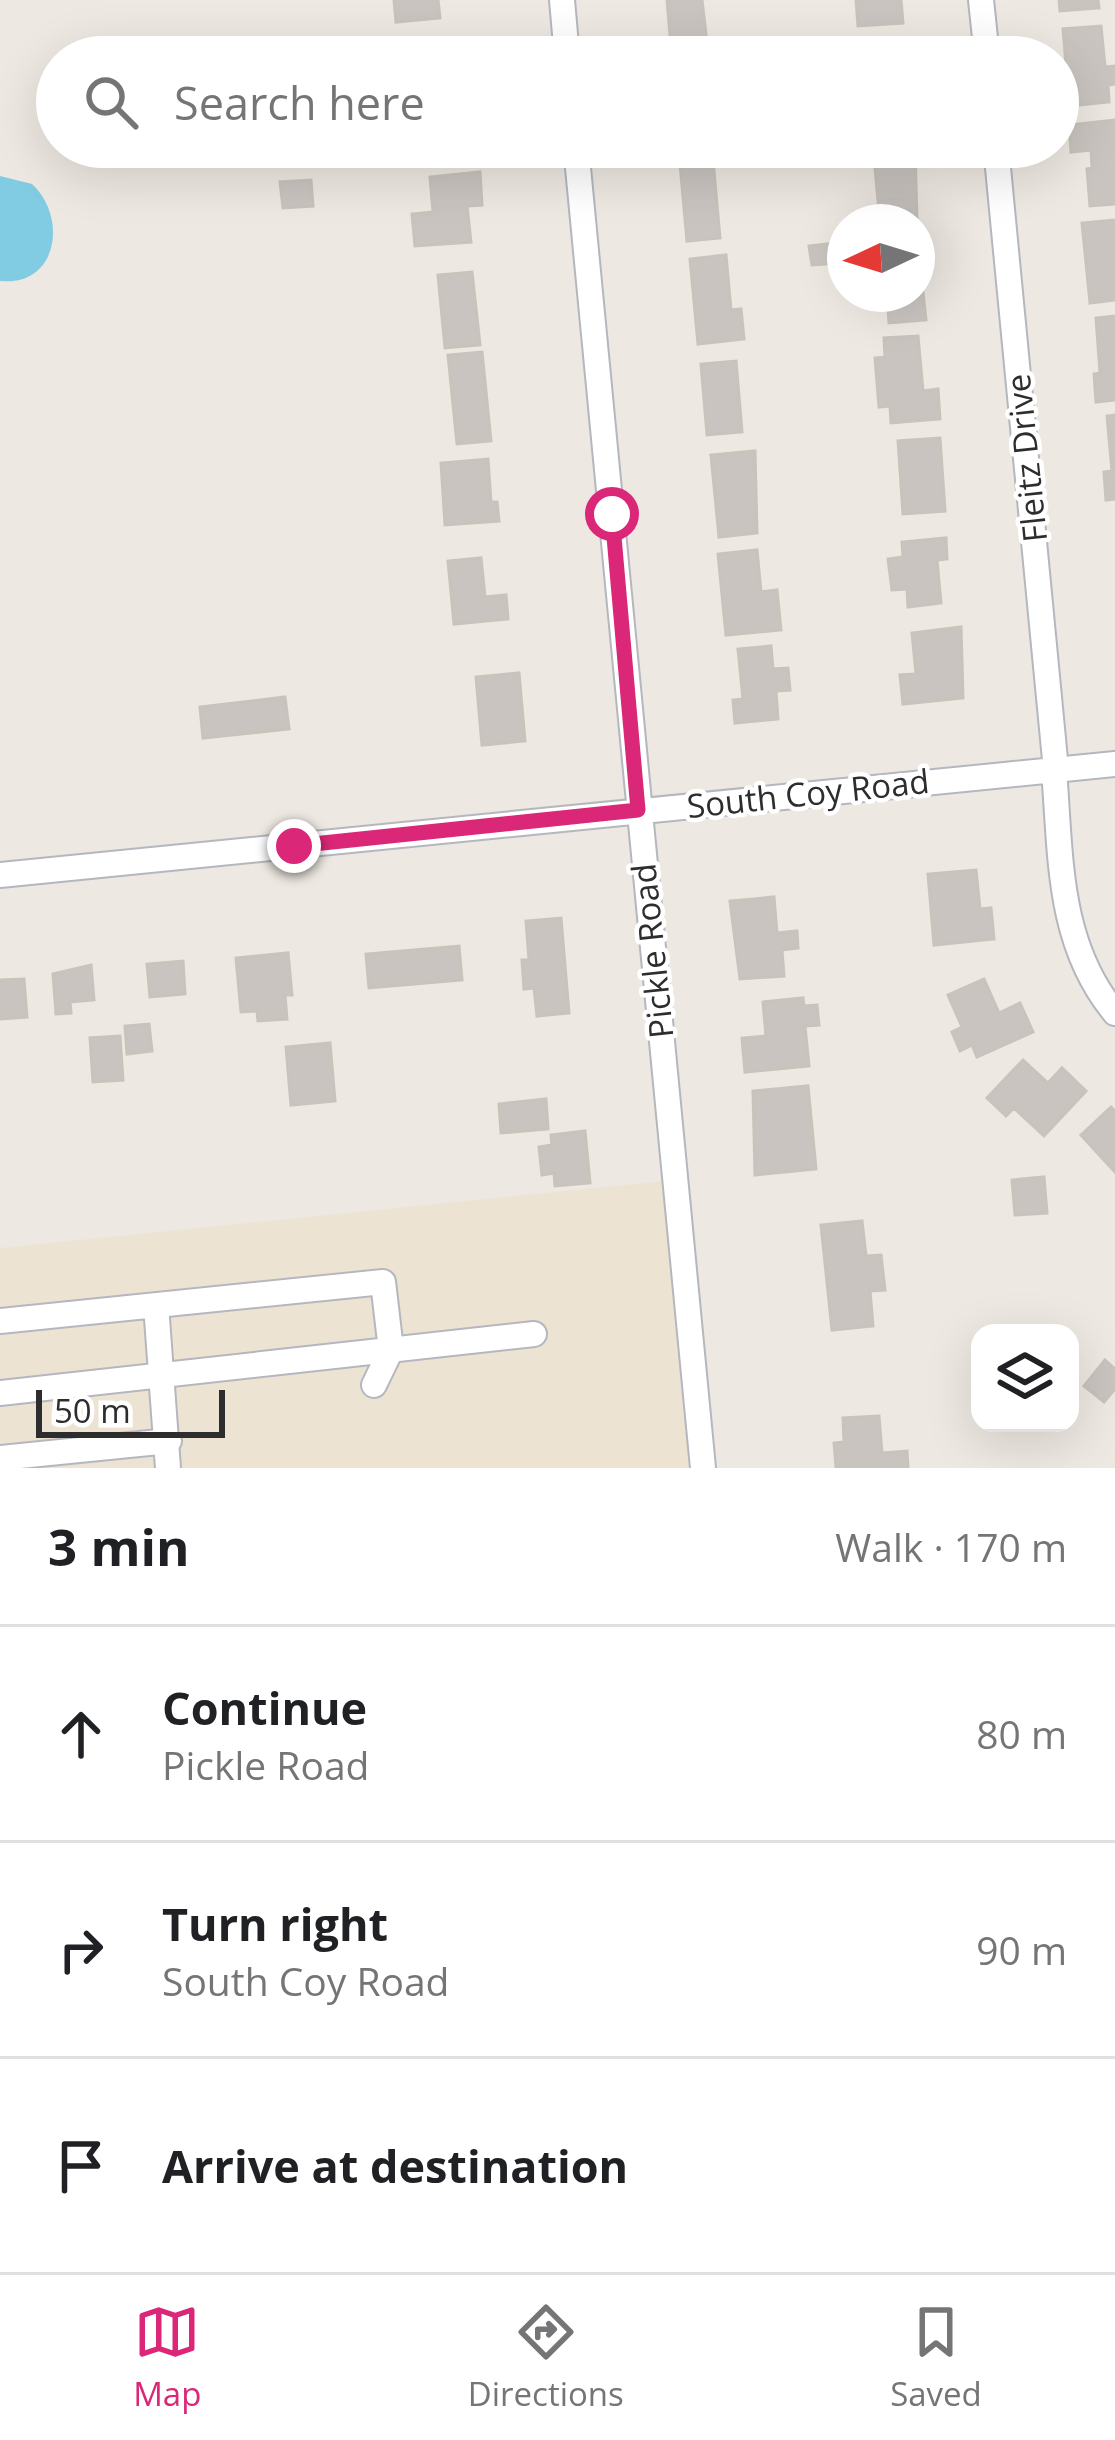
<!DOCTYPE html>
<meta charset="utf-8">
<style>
:root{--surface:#fff;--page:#f6f6f6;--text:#202124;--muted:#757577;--line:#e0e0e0;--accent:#db2777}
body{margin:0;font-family:"Open Sans",sans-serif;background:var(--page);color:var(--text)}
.controls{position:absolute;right:36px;bottom:36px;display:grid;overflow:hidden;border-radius:24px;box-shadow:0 12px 48px #0002}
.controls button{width:108px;height:108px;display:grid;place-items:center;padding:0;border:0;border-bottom:3px solid var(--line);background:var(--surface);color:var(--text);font:60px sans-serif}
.compass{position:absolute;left:827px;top:204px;width:108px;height:108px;border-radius:50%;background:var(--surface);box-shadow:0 12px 48px #0002;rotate:266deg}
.scale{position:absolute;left:36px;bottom:30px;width:189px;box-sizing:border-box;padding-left:12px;border:6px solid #2d2d2d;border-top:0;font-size:33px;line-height:42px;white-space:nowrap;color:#2d2d2d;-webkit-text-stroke:9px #fff;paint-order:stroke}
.stop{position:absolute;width:36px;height:36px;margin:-27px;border:9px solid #db2777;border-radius:50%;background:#fff}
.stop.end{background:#db2777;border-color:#fff;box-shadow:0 3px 12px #0008}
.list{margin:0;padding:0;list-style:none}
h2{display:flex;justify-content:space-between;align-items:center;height:156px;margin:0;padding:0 48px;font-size:51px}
h2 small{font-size:39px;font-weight:400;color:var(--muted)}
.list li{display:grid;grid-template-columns:78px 1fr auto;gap:36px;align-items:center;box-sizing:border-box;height:216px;padding:0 48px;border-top:3px solid var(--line)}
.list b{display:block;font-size:45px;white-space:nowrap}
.list p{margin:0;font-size:39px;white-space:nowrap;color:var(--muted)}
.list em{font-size:39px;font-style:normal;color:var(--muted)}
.icon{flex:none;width:66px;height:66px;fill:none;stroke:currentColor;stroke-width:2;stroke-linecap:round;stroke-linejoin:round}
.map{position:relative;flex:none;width:1115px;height:1468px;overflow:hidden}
.search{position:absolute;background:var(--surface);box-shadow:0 12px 48px #0002;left:36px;right:36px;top:36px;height:132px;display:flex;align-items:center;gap:30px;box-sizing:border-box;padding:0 42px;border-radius:66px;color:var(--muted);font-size:45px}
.sheet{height:804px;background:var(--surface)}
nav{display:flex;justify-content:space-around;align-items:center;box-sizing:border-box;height:168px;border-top:3px solid var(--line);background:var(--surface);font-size:33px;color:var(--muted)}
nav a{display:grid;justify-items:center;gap:6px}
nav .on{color:var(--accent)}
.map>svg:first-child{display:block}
.education{fill:#ece3d3}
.water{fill:#81cce3}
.building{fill:#c9c4c0;stroke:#c8c3bb;stroke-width:3}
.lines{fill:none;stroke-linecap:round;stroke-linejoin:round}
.minor-casing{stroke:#b5b7bf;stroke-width:28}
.minor{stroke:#fff;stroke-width:24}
.route{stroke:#db2777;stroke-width:15}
.labels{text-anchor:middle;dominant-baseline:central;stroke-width:9;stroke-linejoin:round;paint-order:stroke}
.street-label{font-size:33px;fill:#2d2d2d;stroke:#fff}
</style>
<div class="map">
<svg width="1115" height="1468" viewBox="0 0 1115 1468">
<rect width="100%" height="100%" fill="#ede8e1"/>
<path class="education" d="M675,1180l28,288h-703v-220z"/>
<path class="water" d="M0,176l32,8c36,33 26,103 -32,97z"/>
<path class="building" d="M394,0h44l2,18 -44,4z
M667,0h35l5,43 -36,4z
M856,0h45l2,23 -45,3z
M1059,0h39l1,8 -39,3z
M1101,26l4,41 10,-1v18l-7,1 1,17 -31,3 -1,-18 -9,1 -5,-59z
M903,44l2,13h-46v-9z
M1115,120v84l-25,2 -3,-37 5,-1 -1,-18 -20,2 -2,-27z
M873,147h42l2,74 -37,1z
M713,160l7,78 -33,3 -7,-77z
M480,172l2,33 -15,1 4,36 -56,4 -3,-32 21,-2 -3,-35z
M311,180l2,26 -30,2 -3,-26z
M1115,220v80l-25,3 -8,-80z
M917,238l9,82 -37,3 -2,-29h-16h46z
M836,243l3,20 -27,2 -3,-19z
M726,255l5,55 10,-1 3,30 -46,5 -8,-85z
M472,272l8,73 -35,3 -7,-73z
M1115,316v84l-19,2 -2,-28 6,-1 -4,-55z
M918,336l5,55 15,-2 2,30 -49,4 -1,-17 -11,1 -4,-49 10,-1 -1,-19z
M482,352l9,89 -34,3 -9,-89z
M736,361l6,71 -35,3 -6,-71z
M1115,415v84l-9,1 -2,-28 8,-1 -5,-55z
M940,438l5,73 -42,3 -5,-73z
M755,451l2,82 -38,4 -8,-82z
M488,459l3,43h6l2,19 -54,4 -4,-62z
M946,538l1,21 -10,1 4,43 -33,4 -1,-18 -15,1 -4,-31 15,-2 -1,-15z
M757,550l4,42 16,-2 4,40 -55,5 -8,-81z
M481,558l4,39 21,-2 2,24 -54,5 -6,-63z
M961,627l2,71 -60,6 -3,-29 16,-1 -4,-41z
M771,646l2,23 15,-1 2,22 -14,1 2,28 -43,4 -2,-23 10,-1 -5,-50z
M519,673l6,68 -43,4 -6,-68z
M285,697l4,32 -86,9 -3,-31z
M976,870l4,39 11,-1 3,31 -60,6 -6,-71z
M774,897l3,36 20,-2 1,17 -16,2 2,26 -44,3 -10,-78z
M561,918l8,95 -32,3 -3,-28 -10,1 -2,-29h7l-3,-39z
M459,946l3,34 -93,8 -3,-34z
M288,953l4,42h-7l2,24 -29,2 -1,-10 -16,1 -5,-54z
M183,961l2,33 -35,3 -3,-33z
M91,965l3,35 -24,2 1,11 -15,1 -3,-40z
M24,979l3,38 -27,2v-39z
M984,979l15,34 21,-10 13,29 -56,25 -5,-12 -12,6 -8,-19 10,-5 -14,-32z
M803,998l1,8 13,-1 2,20 -14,1 4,40 -64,6 -3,-34 24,-2 -3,-34z
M149,1024l3,27 -25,3 -2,-28z
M120,1036l3,44 -30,2 -3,-44z
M330,1043l5,58 -44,4 -5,-58z
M1023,1060l25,23 14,-15 24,23 -42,45 -30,-28 -8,8 -19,-18z
M808,1086l8,83 -61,6 -2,-84z
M546,1099l2,30 -47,4 -2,-29z
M1111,1107l4,4v61l-34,-37z
M585,1131l5,52 -35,3 -1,-13 -12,2 -3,-28 13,-2 -1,-10z
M1044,1177l3,36 -32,2 -3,-35z
M862,1221l4,35 15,-1 4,35 -15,1 3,35 -41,4 -11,-105z
M1105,1360l10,9v20l-11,13 -20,-16z
M879,1416l3,37 25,-2 1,17 -72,-1 -2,-24 10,-1 -1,-24z"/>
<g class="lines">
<g class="minor-casing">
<path id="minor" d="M562,0l5,57
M981,0l6,57
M576,147l127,1321
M996,147l60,623
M1054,770c7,86 3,173 61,243
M0,875l1115,-111
M156,1305l12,163
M0,1321l383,-39 8,68 -17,35
M0,1393l534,-59
M0,1458l169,-17"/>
</g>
<use href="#minor" class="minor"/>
</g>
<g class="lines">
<path class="route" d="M294,846l344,-36 -26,-296"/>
</g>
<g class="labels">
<g class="street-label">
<text transform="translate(1026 458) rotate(-96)">Fleitz Drive</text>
<text transform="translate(808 793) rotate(-6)">South Coy Road</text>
<text transform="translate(652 951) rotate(-96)">Pickle Road</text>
</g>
</g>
</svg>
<div class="controls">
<button><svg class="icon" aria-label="layers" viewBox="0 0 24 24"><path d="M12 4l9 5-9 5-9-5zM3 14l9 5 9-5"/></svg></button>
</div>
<svg class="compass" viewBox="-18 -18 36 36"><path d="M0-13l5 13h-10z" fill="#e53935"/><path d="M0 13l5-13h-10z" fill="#757577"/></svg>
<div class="scale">50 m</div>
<div class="stop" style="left:612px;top:514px"></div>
<div class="stop end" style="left:294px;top:846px"></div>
<div class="search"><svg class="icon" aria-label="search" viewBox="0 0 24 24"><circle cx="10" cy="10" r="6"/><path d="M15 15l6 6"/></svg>Search here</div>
</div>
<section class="sheet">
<h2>3 min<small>Walk · 170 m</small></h2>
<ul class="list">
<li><svg class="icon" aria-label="ahead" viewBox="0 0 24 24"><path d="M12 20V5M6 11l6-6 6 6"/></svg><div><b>Continue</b><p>Pickle Road</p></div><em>80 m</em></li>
<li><svg class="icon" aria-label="right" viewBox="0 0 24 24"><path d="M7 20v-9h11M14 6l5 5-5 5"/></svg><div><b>Turn right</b><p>South Coy Road</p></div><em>90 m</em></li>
<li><svg class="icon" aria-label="arrive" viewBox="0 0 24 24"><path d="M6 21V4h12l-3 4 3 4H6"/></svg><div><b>Arrive at destination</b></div></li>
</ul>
</section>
<nav>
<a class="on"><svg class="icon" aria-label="map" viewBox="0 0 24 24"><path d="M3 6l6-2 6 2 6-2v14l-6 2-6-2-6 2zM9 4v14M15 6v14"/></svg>Map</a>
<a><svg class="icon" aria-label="directions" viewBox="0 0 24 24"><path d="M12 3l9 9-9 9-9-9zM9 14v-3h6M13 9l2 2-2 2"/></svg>Directions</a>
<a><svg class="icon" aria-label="saved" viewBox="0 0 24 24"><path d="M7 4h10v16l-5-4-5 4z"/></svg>Saved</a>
</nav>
